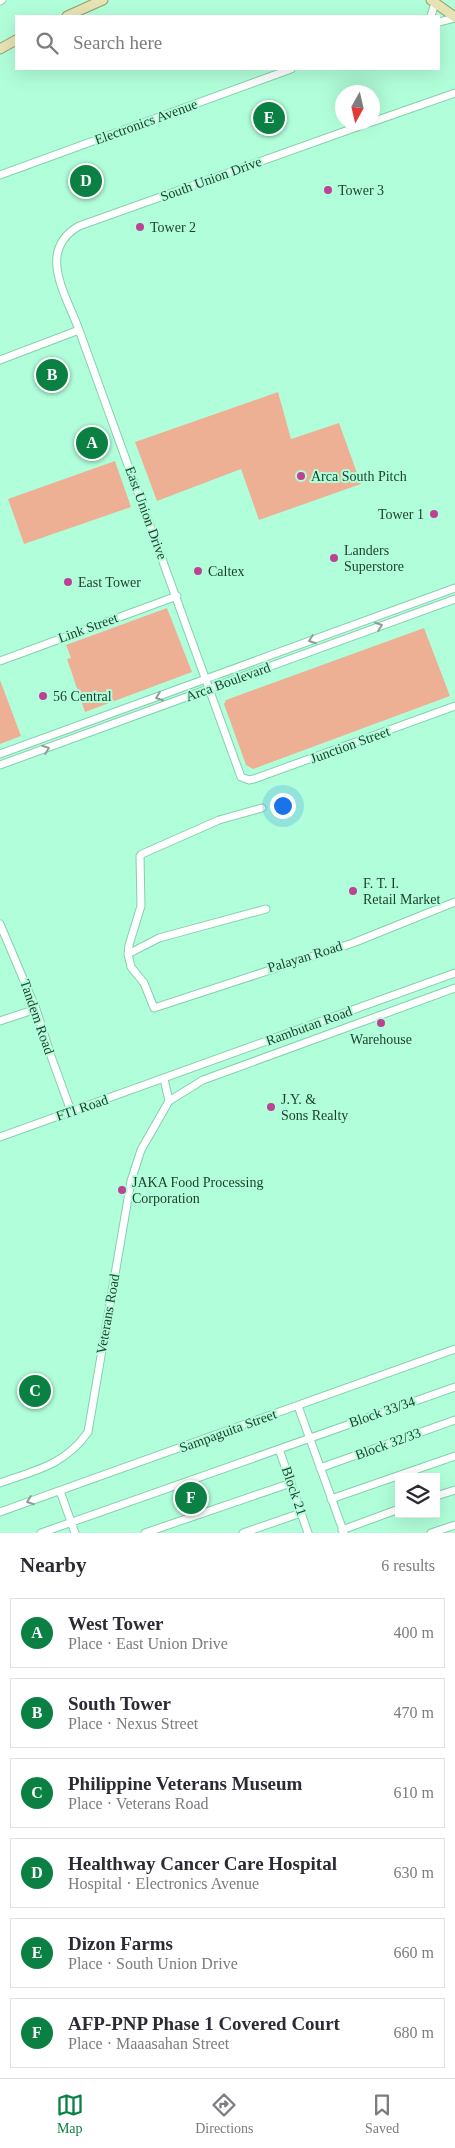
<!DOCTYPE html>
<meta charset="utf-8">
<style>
:root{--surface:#fff;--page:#f7f7f7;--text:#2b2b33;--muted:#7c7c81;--line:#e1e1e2;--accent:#0b8043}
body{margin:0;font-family:"Times New Roman",serif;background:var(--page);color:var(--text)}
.controls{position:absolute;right:15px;bottom:15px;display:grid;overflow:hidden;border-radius:0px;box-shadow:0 5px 20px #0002}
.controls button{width:45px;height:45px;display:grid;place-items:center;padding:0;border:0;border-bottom:1px solid var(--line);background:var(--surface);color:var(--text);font:25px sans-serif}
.compass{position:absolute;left:335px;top:85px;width:45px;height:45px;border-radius:50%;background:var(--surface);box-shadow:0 5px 20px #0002;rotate:188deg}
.you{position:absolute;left:282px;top:805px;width:18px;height:18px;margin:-12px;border:4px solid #fff;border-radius:50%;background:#1a73e8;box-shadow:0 0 0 8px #1a73e833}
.badge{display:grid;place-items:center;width:32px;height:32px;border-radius:50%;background:var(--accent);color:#fff;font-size:16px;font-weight:700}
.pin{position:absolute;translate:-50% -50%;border:2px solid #fff;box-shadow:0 1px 5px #0006}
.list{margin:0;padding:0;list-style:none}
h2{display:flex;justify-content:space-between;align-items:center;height:65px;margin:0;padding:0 20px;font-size:21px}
h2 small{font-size:16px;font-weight:400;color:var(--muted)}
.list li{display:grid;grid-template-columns:32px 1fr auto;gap:15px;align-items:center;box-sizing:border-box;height:70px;margin:0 10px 10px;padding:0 10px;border:1px solid var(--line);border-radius:0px}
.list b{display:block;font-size:19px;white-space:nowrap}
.list p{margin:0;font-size:16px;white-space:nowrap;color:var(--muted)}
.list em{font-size:16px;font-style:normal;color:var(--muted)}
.icon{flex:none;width:28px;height:28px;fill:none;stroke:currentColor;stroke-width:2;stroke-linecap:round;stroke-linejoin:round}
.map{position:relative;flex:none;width:455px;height:1533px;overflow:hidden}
.search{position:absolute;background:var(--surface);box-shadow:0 5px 20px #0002;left:15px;right:15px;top:15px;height:55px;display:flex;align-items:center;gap:12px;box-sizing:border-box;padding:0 18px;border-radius:0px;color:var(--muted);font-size:19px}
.sheet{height:545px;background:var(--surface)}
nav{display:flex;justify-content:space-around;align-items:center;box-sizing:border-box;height:70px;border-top:1px solid var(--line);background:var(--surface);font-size:14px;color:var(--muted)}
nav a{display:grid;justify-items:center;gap:2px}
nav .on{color:var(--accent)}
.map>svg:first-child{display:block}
.green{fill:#edb095}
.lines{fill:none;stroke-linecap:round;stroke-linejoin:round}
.minor-casing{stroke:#83d0ae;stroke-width:9}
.major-casing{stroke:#959c65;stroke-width:11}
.minor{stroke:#fff;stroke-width:7}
.major{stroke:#e6e3b5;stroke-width:9}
.oneway{stroke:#8e9e96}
.poi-dot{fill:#be4293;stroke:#b1ffda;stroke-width:2}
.labels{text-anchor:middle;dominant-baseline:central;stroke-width:4;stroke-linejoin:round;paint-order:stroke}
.street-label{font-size:14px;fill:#1c3c2e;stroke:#b1ffda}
.poi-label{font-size:14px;fill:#1c3c2e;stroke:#b1ffda;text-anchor:start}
</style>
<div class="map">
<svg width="455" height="1533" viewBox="0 0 455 1533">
<rect width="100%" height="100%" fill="#b1ffda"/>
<path class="green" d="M278,392l13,47 48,-16 22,61 -102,36 -18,-51 -84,32 -22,-59z
M115,461l16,46 -107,37 -16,-45z
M167,608l25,64 -107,40 -18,-53 4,-1 -5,-13z
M424,628l26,68 -197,73 -7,-4 -22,-61 2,-4z
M0,680l21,56 -21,8z"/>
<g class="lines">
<g class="minor-casing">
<path id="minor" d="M0,1l2,-1
M431,16l4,-13
M439,22l16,-4
M371,122l-292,104c-43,25 -13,68 0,104l162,447 8,3 5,-1 201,-73
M372,122l83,-29
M0,175l291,-106
M0,360l79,-30
M0,661l177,-65
M0,754l455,-166
M0,765l455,-166
M262,808l-43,12 -77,34 -2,2 1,50 -12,39 -1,9 3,13 13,16 10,25 199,-65 102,-41
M0,924l36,85 16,50 19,52
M128,954l31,-16 107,-29
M0,1021l36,-12
M169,1101l34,-21 252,-92
M0,1137l455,-164
M298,1406l46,127
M279,1449l29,84
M320,1468l135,-48
M0,1483c36,-13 65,-18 88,-51l43,-251 10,-31 28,-49 -5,-22
M60,1491l15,42
M436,1496l19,-6
M331,1499l124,-43
M0,1512l455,-163
M342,1530l57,-21
M41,1533l414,-146
M145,1533l146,-50
M243,1533l58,-20
M431,1533l24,-8"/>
</g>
<g class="major-casing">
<path id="major" d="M431,0l24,17
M67,16l36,-16
M0,49l16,-9"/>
</g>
<use href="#minor" class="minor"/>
<use href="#major" class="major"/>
</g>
<defs><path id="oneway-chevron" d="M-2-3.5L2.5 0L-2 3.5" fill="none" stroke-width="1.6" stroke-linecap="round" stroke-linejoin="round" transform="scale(1.25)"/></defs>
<g class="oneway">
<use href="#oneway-chevron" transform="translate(379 626) rotate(-20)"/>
<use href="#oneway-chevron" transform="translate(312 640) rotate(160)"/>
<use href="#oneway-chevron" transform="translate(159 697) rotate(160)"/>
<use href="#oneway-chevron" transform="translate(46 749) rotate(-20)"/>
<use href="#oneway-chevron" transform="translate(30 1501) rotate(160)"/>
</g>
<g class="poi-dot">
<circle cx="328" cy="190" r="5"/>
<circle cx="140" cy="227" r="5"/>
<circle cx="301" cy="476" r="5"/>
<circle cx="434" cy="514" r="5"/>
<circle cx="334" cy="558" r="5"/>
<circle cx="198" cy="571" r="5"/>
<circle cx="68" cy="582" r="5"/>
<circle cx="43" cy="696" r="5"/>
<circle cx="353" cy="891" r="5"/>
<circle cx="381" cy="1023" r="5"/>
<circle cx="271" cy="1107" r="5"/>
<circle cx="122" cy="1190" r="5"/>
</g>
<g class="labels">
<g class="street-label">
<text transform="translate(146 122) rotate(-20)">Electronics Avenue</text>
<text transform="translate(211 179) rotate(-20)">South Union Drive</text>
<text transform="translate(146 513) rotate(70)">East Union Drive</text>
<text transform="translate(88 628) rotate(-20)">Link Street</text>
<text transform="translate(228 682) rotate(-20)">Arca Boulevard</text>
<text transform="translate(350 745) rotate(-20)">Junction Street</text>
<text transform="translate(305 957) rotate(-17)">Palayan Road</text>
<text transform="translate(37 1017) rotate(71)">Tandem Road</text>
<text transform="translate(309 1026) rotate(-20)">Rambutan Road</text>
<text transform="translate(82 1108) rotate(-19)">FTI Road</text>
<text transform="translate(108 1314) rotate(-80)">Veterans Road</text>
<text transform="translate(382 1412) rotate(-19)">Block 33/34</text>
<text transform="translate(228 1431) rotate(-20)">Sampaguita Street</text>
<text transform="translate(388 1444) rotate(-20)">Block 32/33</text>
<text transform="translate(294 1491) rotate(71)">Block 21</text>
</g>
<g class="poi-label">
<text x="338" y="190">Tower 3</text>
<text x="150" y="227">Tower 2</text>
<text x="311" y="476">Arca South Pitch</text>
<text x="424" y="514" text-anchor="end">Tower 1</text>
<text x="344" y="550">Landers<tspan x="344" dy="16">Superstore</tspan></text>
<text x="208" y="571">Caltex</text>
<text x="78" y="582">East Tower</text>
<text x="53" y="696">56 Central</text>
<text x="363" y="883">F. T. I.<tspan x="363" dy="16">Retail Market</tspan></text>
<text x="381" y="1039" text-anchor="middle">Warehouse</text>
<text x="281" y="1099">J.Y. &amp;<tspan x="281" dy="16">Sons Realty</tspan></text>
<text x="132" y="1182">JAKA Food Processing<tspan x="132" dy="16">Corporation</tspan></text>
</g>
</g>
</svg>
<div class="controls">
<button><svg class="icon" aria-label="layers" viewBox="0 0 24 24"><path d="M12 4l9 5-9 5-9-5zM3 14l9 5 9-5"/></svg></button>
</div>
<svg class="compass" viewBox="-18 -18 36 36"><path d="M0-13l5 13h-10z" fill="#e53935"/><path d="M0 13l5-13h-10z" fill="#7c7c81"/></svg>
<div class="you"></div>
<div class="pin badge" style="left:92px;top:443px">A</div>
<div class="pin badge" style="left:52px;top:375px">B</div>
<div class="pin badge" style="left:35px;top:1391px">C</div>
<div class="pin badge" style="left:86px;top:181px">D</div>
<div class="pin badge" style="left:269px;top:118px">E</div>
<div class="pin badge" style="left:191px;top:1498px">F</div>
<div class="search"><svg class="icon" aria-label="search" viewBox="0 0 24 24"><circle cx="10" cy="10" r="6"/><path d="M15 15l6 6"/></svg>Search here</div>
</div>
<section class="sheet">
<h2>Nearby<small>6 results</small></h2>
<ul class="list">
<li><span class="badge">A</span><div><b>West Tower</b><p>Place · East Union Drive</p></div><em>400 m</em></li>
<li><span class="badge">B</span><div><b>South Tower</b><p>Place · Nexus Street</p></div><em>470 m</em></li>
<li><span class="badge">C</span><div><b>Philippine Veterans Museum</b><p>Place · Veterans Road</p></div><em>610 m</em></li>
<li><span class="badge">D</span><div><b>Healthway Cancer Care Hospital</b><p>Hospital · Electronics Avenue</p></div><em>630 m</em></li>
<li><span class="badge">E</span><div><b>Dizon Farms</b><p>Place · South Union Drive</p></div><em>660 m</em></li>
<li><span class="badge">F</span><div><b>AFP-PNP Phase 1 Covered Court</b><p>Place · Maaasahan Street</p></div><em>680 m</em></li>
</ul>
</section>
<nav>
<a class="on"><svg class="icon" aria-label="map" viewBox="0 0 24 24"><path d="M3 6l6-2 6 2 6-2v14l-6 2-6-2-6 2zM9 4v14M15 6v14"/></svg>Map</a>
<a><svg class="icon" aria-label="directions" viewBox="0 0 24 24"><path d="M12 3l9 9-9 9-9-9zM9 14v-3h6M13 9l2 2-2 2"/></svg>Directions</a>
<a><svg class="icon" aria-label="saved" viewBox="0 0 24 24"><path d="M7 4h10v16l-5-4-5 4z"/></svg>Saved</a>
</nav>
